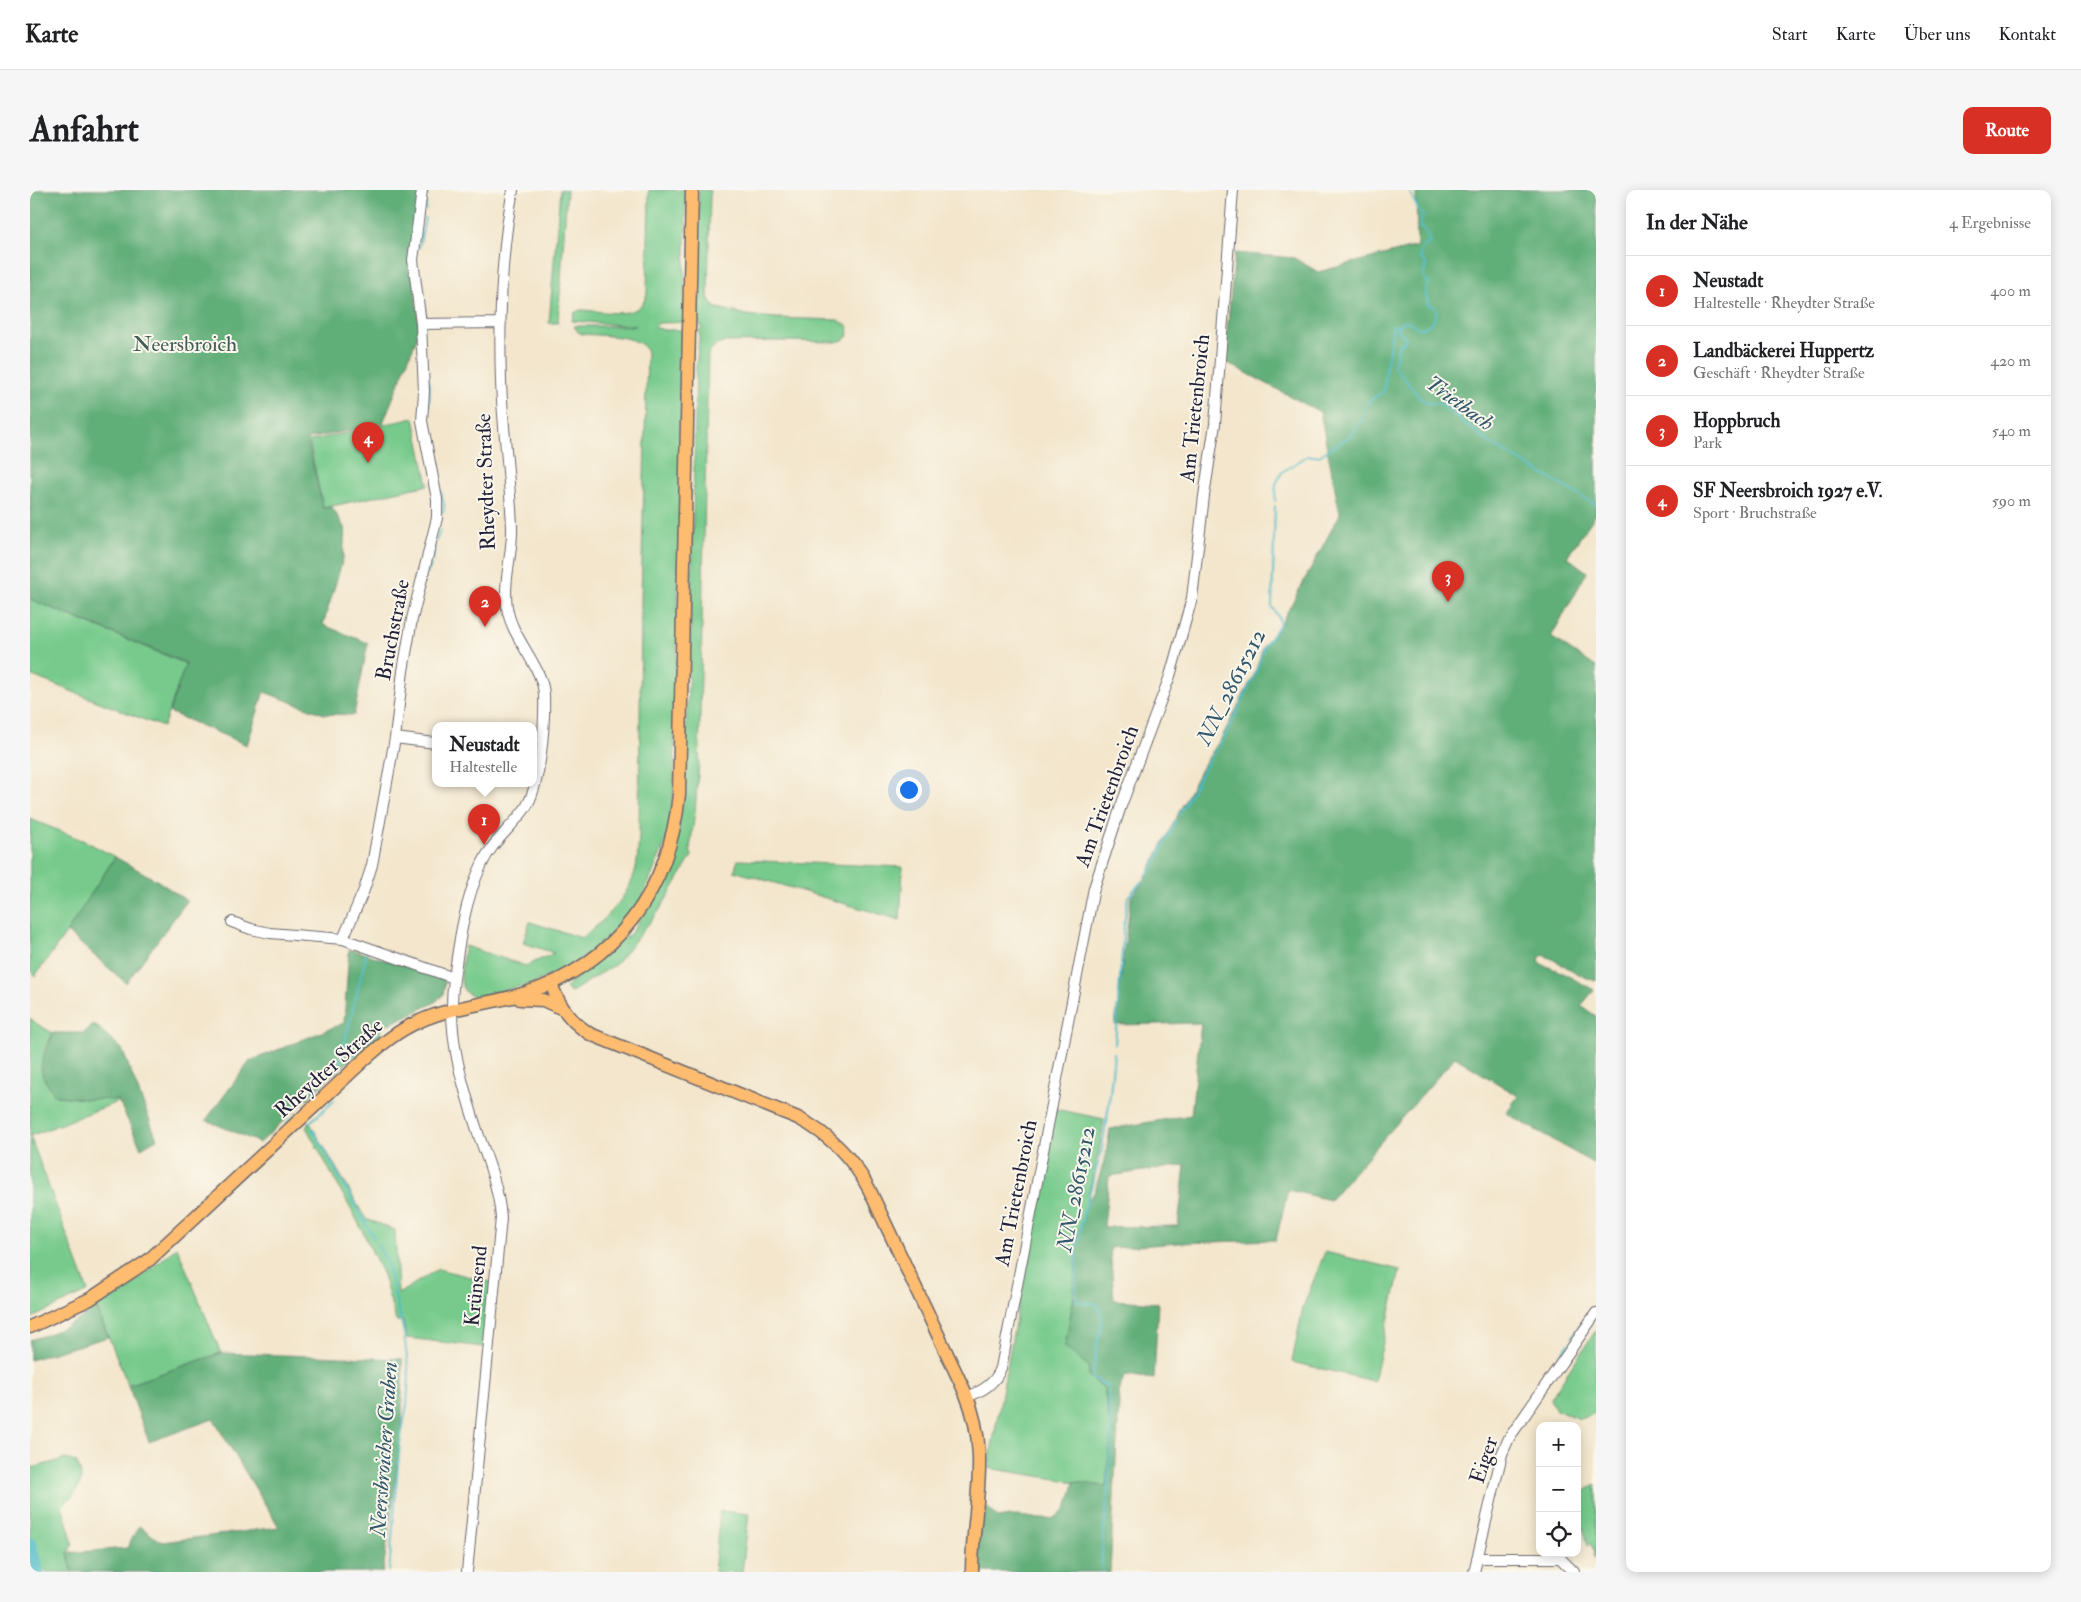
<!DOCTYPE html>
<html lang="de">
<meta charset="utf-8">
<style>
:root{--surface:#fff;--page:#f6f6f6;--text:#202124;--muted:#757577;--line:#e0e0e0;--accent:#d93025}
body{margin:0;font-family:"IM FELL Double Pica",serif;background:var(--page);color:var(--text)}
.controls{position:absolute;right:15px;bottom:15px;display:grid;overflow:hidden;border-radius:10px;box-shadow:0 2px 12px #0003}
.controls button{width:45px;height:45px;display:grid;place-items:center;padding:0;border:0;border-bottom:1px solid var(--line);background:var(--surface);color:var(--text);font:25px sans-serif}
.you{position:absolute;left:878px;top:599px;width:18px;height:18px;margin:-12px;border:4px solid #fff;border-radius:50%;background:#1a73e8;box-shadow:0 0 0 8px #1a73e833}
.badge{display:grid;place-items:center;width:32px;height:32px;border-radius:50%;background:var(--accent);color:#fff;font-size:16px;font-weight:700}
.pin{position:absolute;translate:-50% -41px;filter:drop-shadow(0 1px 2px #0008)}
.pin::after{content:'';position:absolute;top:26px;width:18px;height:15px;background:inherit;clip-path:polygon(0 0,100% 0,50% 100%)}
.popup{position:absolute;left:402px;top:532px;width:105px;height:65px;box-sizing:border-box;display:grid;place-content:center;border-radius:10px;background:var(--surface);filter:drop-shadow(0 1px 4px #0005);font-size:16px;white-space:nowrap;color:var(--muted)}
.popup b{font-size:19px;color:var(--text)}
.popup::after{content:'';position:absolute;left:50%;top:100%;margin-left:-10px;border:10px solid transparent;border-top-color:var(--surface)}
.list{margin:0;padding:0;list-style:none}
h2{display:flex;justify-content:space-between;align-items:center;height:65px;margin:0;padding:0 20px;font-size:21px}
h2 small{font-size:16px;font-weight:400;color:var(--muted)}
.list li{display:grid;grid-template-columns:32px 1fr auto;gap:15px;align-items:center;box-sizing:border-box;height:70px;padding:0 20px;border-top:1px solid var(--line)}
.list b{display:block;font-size:19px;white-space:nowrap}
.list p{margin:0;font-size:16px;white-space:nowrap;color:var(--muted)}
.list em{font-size:16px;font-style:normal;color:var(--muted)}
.icon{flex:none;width:28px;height:28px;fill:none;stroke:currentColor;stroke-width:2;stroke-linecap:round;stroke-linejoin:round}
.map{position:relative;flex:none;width:1566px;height:1382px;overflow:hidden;border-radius:10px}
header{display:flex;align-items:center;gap:30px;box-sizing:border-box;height:70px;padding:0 25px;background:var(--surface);border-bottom:1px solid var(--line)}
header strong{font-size:24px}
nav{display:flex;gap:28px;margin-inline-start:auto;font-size:18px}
.intro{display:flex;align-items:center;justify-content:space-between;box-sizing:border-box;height:120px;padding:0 30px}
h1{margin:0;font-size:35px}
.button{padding:12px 22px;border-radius:10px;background:var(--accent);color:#fff;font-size:18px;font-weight:700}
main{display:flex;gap:30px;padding:0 30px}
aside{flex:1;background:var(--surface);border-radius:10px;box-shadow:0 2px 12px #0003}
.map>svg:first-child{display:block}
.green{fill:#77ca8c;stroke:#4c7664}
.forest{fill:#61ae78;stroke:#42685a;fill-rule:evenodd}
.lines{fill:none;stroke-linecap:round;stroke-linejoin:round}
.stream{stroke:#4ebbc8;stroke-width:2}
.river{stroke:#4ebbc8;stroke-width:12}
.minor-casing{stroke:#6b676e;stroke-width:12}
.major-casing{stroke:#6b676e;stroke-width:15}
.minor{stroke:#fff;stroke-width:10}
.major{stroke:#fdbc6f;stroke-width:12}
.labels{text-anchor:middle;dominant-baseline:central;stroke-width:4;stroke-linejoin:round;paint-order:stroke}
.park-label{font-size:21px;fill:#405d57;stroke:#fbf7ec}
.street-label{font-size:21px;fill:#22223b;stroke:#fbf7ec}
.water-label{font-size:22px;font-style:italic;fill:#31586c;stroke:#fbf7ec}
</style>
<header>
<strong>Karte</strong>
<nav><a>Start</a><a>Karte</a><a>Über uns</a><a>Kontakt</a></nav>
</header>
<div class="intro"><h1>Anfahrt</h1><a class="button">Route</a></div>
<main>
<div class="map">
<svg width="1566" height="1382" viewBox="0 0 1566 1382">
<rect width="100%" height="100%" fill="#fbf7ec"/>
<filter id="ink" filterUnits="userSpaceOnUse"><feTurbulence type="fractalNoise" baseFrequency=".02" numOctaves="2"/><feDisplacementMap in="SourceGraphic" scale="10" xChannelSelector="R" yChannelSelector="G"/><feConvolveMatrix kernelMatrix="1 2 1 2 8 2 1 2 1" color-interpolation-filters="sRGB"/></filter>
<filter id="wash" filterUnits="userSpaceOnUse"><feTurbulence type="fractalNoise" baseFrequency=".0096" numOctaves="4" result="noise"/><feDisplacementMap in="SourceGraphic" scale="20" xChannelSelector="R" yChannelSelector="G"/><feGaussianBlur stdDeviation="1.12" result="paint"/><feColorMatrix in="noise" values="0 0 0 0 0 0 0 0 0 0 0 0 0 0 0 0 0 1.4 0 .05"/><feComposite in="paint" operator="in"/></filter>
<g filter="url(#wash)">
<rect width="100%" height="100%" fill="#f3e6cc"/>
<path class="green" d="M530,0h7l-9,133h-9z
M619,0h37l-2,132 -25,1 -5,4 10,3h17l2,2 -9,457 -8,52 -25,60 -30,34 -18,16 -32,20 -29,13 -58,13c-3,-2 -8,-4 -10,-7 -6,-8 -1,-34 1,-44l61,20 28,-13 -31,-10 7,-21 52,16c22,-17 47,-41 54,-70 2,-10 2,-21 3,-31l2,-236 6,-249c-5,-18 -48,-16 -65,-18l-4,-2 -4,-6h62l-64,-5 2,-8 6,-3c23,0 61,13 67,-17z
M669,0h11l-2,107 6,10 32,8 29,3 63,2 10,6 1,9 -6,5 -7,2 -55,-1 -56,1 -10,4 -7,7 -9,409 -4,49 -5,38 2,7 -33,55 -43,53 -46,29 -4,-6 66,-55 24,-38 22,-56 7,-81 6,-141 5,-248 4,-38 2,-2 -4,-7z
M384,228l14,67 -105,23 -14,-67z
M0,409l156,65 -23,63 -133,-52z
M0,629l57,23 28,15 -48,75 -32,44 -5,-6z
M708,670l165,7 -3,53 -166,-49z
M0,828l7,6 16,9 -9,18 12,44 29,4 29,-1 6,3 -90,35 58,155 -58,28z
M1025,919l49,10 -5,32 -22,89 -3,55 -9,51 24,20 1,11 14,11 7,42 -5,57 -118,-19z
M280,933l56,96 29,11 3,64 40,-25 53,13 -7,65 -78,-9 -3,-17h-7l-13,-46 -24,-51 -53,-97z
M147,1057l44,106 -93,32 -32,-79 34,-20z
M1295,1062l75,18 -26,111 -82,-19 11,-55z
M1566,1140v83l-16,6 -24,-9 -6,-11z
M35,1269l11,3c12,19 0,32 -14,44l11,37 -5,10 4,19h-42v-112l2,8z
M1566,1294v78l-3,-6 1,-4 -3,-8 -3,1 -11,-39v-10z
M690,1321l29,3 -7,58h-28z"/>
<path class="forest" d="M0,0h391l-10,68 9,72 -37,93 -76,16 16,69 9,-1 13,22 -2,30 -20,66 45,18 -14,72 -30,-1 -60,-22 -17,53 -78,-33 17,-49 -156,-64z
M1386,0h180v324l-29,43 20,15 -36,65 45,30v314c-19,-5 -34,-19 -53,-26l-4,4 2,5 18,7 35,19 -13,16 15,10v149l-90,-52 12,-17 -63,-39 -125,143 -42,-10 -12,50 -98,3 -68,5 4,52 44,3 -4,76 -29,-4 -7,17 1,11 -9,169h-138l5,-65 11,1 11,10c36,-10 64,25 75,-36l32,4 5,-56 -7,-42 -15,-11 -1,-11 -23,-19 9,-50h2l2,-57 8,-37 8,-10 12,-38 4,-26 81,-14 10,-92 -86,2 16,-128 13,-16 57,-112 21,-32 33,-64 8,-26 15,-18 62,-115 -20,-102 -96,-51 11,-108 59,5 24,14 99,-26zM1155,975l-7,61 -74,1 5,-51z
M85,667l43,24 29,20 -61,82 -59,-51z
M319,759l92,27 4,6 -2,13 -9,8 -51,24 -2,3 1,7 -49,37 -73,69 -54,-23 44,-59 94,-38z
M64,834l28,25 35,90 -16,9 -23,-48 -33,-1 -29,-3c-25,-30 -13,-33 -3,-63h31z
M66,1116l12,31 -78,23v-20c23,-7 49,-17 66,-34z
M191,1163l181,6v70l-19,143h-311l-4,-19 59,-5 12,-22 23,16 117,-15 -66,-108 -64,23 -21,-57z"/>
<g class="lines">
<path class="stream" d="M1379,0l10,21 4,4 -4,12 6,3 5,13 -7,4 -4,10 7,7 -3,13 6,6 -4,6 3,16 7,2c4,11 -5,18 -14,22l-14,-8h-5l-5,7 9,11 -8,7 -1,11 -4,7 27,34 7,5h12l52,41 105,61
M397,6v-6
M396,20v-9
M389,58l6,-30
M390,84l6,47
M398,220l2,-16 -2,-19
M408,288l2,9
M411,301l3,15 -1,6
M1245,311l1,-17 6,-12 25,-16h12l30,-19 10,-12 9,-23 16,-11 2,-23 7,-43 4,3
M406,352l4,-12
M402,371l3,-13
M398,383l3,-8
M1149,625l24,-45 21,-32 32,-65 8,-26 16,-23 -1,-6 -7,-11 3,-101
M1115,687l7,-8 24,-48
M1085,854l9,-119 4,-28 14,-16
M306,887l31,-125
M279,933l26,-23
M256,934l11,-10
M282,938l62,110
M347,1054l9,16 18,73 5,43 -2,28 -7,39 -11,129
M1542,1147l24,-34
M1510,1194l29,-41
M1072,1382v-26l5,-47 4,-66 -3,-47 -16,-8 10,-60 -5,-14 -19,-2 -2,-3 1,-49 6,-35 18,-61 8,-49 5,-52"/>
<path class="river" d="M0,1353l8,29"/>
</g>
</g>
<g filter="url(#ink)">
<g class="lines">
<g class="minor-casing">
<path id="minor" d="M391,134l80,-1
M365,548l40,5
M202,732l19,7 19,4 73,6 111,39
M313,749l21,-49 8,-25 23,-127 8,-67 9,-52 25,-101v-19l-15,-78 2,-29 -3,-68 -8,-64 9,-70
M937,1207c15,-6 28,-13 34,-29l93,-480 27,-82 49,-130 22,-78 12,-102 11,-72 18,-234
M1447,1368h83l14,14
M437,1382l34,-354c-2,-28 -12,-55 -22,-82 -17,-52 -33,-102 -25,-157 5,-38 11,-80 28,-115 10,-22 28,-35 42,-54 17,-22 21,-87 20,-115 -1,-29 -33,-57 -37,-88 -4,-27 6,-54 5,-80 -2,-48 -9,-96 -11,-145 -2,-63 0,-130 12,-192
M1444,1382l28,-118 7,-16 87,-125"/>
</g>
<g class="major-casing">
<path id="major" d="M521,793c7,22 20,39 39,51l208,84c30,16 55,40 71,71l96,203c27,63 7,116 7,180
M490,809l23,1 20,9
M0,1137l60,-28 59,-39 215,-200c17,-15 34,-30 56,-39 33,-15 71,-17 106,-28 92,-30 144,-105 153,-199l13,-604"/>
</g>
<use href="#minor" class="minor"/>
<use href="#major" class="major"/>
</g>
</g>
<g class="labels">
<g class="park-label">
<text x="155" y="154">Neersbroich</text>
</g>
<g class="street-label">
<text transform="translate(1165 218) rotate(-84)">Am Trietenbroich</text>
<text transform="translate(456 292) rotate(-92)">Rheydter Straße</text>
<text transform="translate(363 440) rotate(-79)">Bruchstraße</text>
<text transform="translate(1077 606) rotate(-70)">Am Trietenbroich</text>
<text transform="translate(299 878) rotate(-42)">Rheydter Straße</text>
<text transform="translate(986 1003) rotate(-79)">Am Trietenbroich</text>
<text transform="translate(446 1096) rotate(-84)">Krünsend</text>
<text transform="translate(1454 1270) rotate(-72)">Eiger</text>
</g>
<g class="water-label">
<text transform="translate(1430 213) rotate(36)">Trietbach</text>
<text transform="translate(1201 497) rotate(-63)">NN_28615212</text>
<text transform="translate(1046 999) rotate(-79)">NN_28615212</text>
<text transform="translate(354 1259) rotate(-86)">Neersbroicher Graben</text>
</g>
</g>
</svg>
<div class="controls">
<button>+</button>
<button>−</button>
<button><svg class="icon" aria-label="locate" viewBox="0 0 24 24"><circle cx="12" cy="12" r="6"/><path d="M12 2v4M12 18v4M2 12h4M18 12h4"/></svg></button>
</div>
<div class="you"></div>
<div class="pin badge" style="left:454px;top:655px">1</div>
<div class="popup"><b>Neustadt</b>Haltestelle</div>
<div class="pin badge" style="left:455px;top:437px">2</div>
<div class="pin badge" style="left:1418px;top:412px">3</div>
<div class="pin badge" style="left:338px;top:273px">4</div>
</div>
<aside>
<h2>In der Nähe<small>4 Ergebnisse</small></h2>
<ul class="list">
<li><span class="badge">1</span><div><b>Neustadt</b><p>Haltestelle · Rheydter Straße</p></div><em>400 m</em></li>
<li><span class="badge">2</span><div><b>Landbäckerei Huppertz</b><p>Geschäft · Rheydter Straße</p></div><em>420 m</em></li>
<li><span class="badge">3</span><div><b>Hoppbruch</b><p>Park</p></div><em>540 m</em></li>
<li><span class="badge">4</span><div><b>SF Neersbroich 1927 e.V.</b><p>Sport · Bruchstraße</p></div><em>590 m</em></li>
</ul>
</aside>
</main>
